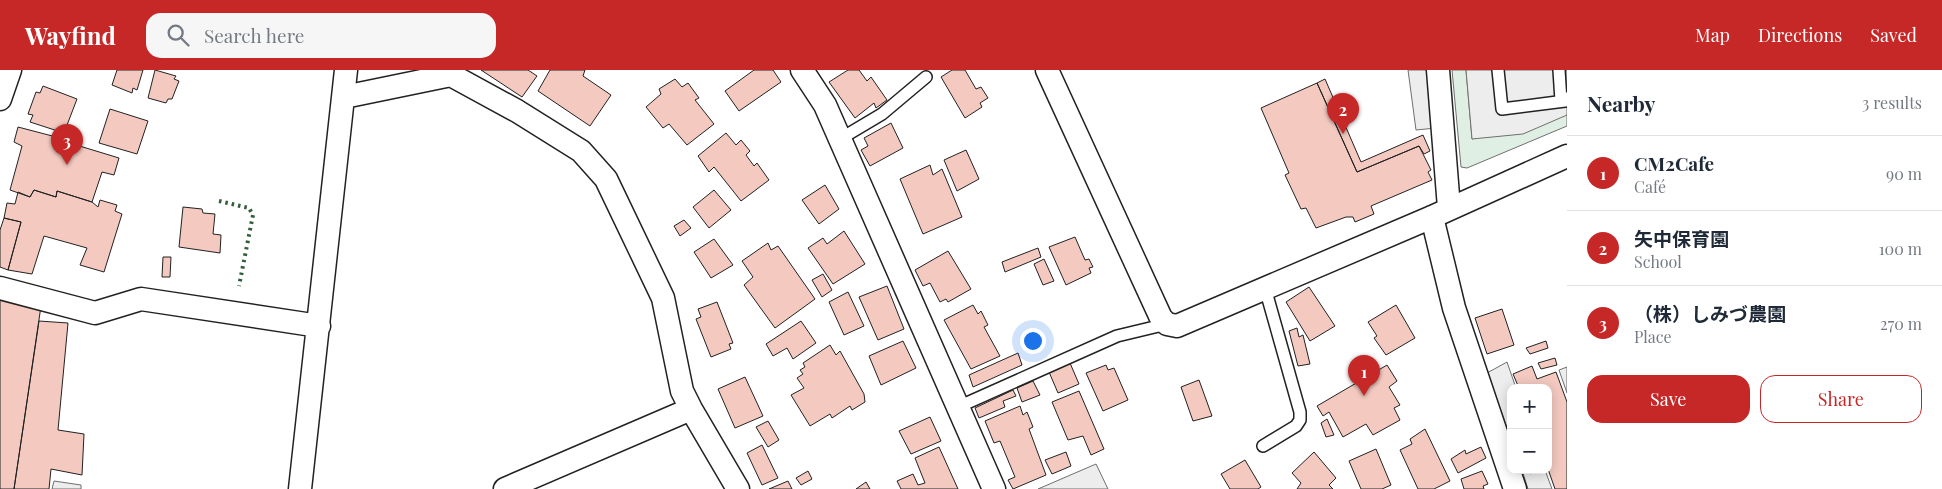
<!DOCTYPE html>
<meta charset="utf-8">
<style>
:root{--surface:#fff;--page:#f6f6f7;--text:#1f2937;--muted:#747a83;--line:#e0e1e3;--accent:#c62828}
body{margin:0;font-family:"Playfair Display","Noto Sans JP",serif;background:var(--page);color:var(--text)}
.controls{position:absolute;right:15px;bottom:15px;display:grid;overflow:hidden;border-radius:10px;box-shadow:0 2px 12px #0003}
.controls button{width:45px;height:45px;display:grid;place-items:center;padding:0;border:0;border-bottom:1px solid var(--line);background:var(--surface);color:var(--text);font:25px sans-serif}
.you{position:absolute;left:1032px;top:270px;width:18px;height:18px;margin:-12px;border:4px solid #fff;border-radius:50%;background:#1a73e8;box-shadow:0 0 0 8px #1a73e833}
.badge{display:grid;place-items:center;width:32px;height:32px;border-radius:50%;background:var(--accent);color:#fff;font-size:16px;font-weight:700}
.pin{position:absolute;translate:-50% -41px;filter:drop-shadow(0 1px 2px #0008)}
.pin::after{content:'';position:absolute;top:26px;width:18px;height:15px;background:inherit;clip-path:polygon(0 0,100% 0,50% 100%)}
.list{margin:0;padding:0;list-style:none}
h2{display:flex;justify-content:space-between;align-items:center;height:65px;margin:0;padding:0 20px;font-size:21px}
h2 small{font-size:16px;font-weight:400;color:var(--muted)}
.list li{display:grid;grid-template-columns:32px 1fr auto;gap:15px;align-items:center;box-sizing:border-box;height:75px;padding:0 20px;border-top:1px solid var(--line)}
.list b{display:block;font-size:19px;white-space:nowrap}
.list p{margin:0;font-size:16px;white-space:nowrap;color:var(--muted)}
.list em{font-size:16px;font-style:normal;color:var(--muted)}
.actions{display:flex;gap:10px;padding:15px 20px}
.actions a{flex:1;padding:11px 0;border:1px solid var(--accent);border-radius:15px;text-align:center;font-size:18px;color:var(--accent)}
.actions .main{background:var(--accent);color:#fff}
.icon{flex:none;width:28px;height:28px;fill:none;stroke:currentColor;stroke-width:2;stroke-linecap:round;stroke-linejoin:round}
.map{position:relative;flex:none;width:1567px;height:419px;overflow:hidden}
header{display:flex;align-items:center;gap:30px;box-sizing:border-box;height:70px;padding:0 25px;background:var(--accent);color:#fff}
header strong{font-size:24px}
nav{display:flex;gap:28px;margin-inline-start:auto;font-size:18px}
.search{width:350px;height:45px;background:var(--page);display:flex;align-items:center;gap:12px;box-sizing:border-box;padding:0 18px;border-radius:15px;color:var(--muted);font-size:19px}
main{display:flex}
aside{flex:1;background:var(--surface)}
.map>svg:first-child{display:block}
.green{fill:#e0efe3;stroke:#6f6f6f}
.parking{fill:#ededed;stroke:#6f6f6f}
.building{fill:#f3c9c0;stroke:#222}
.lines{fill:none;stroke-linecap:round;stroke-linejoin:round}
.service-casing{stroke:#222;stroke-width:14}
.minor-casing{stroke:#222;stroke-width:25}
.service{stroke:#fff;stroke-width:11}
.minor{stroke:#fff;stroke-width:22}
.hedge{stroke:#2f5e38;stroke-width:4;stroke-dasharray:2.5 4;stroke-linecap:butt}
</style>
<header>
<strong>Wayfind</strong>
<div class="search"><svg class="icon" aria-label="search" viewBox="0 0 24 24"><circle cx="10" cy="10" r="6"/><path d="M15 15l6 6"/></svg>Search here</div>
<nav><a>Map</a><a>Directions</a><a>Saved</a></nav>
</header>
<main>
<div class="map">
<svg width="1567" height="419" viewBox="0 0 1567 419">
<rect width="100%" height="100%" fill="#fff"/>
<path class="green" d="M1452,0h14l6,69 95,-28v15l-100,42 -6,-1z"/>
<path class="parking" d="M1408,0h22l6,58 -20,2z
M1466,0h101v45l-44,19 -51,5z
M1507,292l9,26h-5v51l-24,-66z
M1567,297v26l-8,-23z
M1096,394l12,25h-70z
M1522,400h6l2,4 9,-4h6l7,19h-24z
M54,411l27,4v4h-29z"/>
<path class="building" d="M117,0h26l-6,20 -4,-2 -1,5 -20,-8z
M155,0l21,6 -2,3 5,2 -7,18h-4l-2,4 -18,-5z
M481,0h47l9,6 -15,21z
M550,0h35l-2,6 28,19 -21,31 -52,-35z
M754,0h19l8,12 -42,29 -14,-20z
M848,0h11l8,11 4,-4 16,23 -11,8 -2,-5 -19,15 -26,-36z
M952,0h13l11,19 5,-2 7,11 -8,5 2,4 -17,11 -24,-41z
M675,9l7,8 6,-4 11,15 -4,2 19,24 -27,21 -18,-21 -6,4 -17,-21 15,-13 -2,-5z
M1325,9l36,83 62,-27 7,16 -6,3 -5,-8 -62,26 -40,-89z
M1317,13l40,89 62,-26 12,24 -3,2 4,8 -61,26 3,8 -19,8 -2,-5h-7l-30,11 -10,-20 -5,1 -16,-34 4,-2 -28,-65z
M43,16l34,13 -13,34 -34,-11 3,-7 -5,-1 8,-22 4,1z
M110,39l38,12 -11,33 -38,-11z
M891,53l12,25 -33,18 -9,-16 7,-4 -4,-8z
M18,57l42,11 -3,14 13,4 3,-12 46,14 -5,17 -12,-3 -10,30 -35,-11 -1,6 -22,-7 -4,7 -20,-7 12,-44 -8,-4z
M726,63l10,12 5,-5 9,11 -4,4 8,11 3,-3 12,17 -28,21 -27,-34 -5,5 -11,-16z
M966,80l13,29 -22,12 -13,-31z
M930,95l3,10 9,-6 20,48 -39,17 -23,-55z
M825,115l14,24 -20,15 -17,-24z
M34,120l22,7 1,-6 35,11 6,5 2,-7 17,5 -2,6 7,3 -18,58 -24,-7 7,-17 -43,-12 -12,38 -24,-4 13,-48 -17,-4 3,-15 8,1 3,-12 12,5z
M714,120l17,20 -22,18 -16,-21z
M183,137l19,2 1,4 12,1 -2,20 8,1 -1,18 -41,-6z
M4,148l17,4 -13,48 -8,-3v-37z
M684,150l7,8 -11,8 -6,-10z
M844,161l21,33 -32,20 -25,-36 15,-10 4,6z
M1075,167l10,23 4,-1 4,8 -4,1 2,5 -25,12 -17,-38z
M714,169l19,26 -22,13 -17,-26z
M768,173l3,7 7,-4 37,53 -40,29 -31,-43 9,-8 -11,-16z
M1038,178l3,9 -36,15 -3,-10z
M948,181l23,38 -23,13 -2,-3 -6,3 -10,-19 -7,3 -8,-16z
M163,187h8l-1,20h-8z
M1044,189l10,22 -11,4 -9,-21z
M823,204l9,16 -10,7 -10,-17z
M887,216l17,43 -26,11 -19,-43z
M1309,217l26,39 -25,15 -24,-39z
M848,222l16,34 -20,9 -15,-33z
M0,225l41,11 -27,183h-14z
M717,232l16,41 -4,1 2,5 -20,8 -15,-38 5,-2 -3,-8z
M973,235l5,9 3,-3 7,14 -4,2 16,29 -29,13 -27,-49z
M1396,235l19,33 -29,17 -12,-17 3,-2 -9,-14z
M1502,239l12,36 -27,9 -12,-36z
M39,251l29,2 -10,107 26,4 -2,41 -31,-6 -2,20h-35z
M801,251l15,22 -23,16 -6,-11 -14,8 -7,-12z
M1297,258l2,9 4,-2 7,29 -12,2 -9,-35z
M903,271l13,27 -35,17 -12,-29z
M1546,271l2,7 -18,6 -4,-6z
M830,275l6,10 4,-4 24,43 1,8 -13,8 -2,-4 -18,12 -2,-4 -20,12 -19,-31 13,-7 -7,-10 6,-4 -3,-4 5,-3 -2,-4z
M1018,283l4,12 -49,22 -4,-12z
M1555,288l2,7 -16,4 -3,-6z
M1070,293l9,21 -21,9 -9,-21z
M1106,295l2,5 6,-2 14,32 -25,11 -17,-38z
M1387,295l10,16 -8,6 11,18 -6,3 6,12 -27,15 -7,-11 -23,13 -14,-25 -6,4 -6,-10z
M1532,296l5,13 19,-7 11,30v87h-12l-7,-20v-81h-29l-6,-14z
M745,307l18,39 -28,12 -17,-39z
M1199,310l13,36 -19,5 -12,-34z
M1033,311l7,14 -18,7 -5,-14z
M1013,320l3,6 -13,5 2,6 -26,11 -4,-10z
M1079,321l25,58 -13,6 -8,-19 -15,4 -16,-38z
M1020,336l3,9 4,-3 6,15 -4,2 17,46 -33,14 -5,-9 7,-3 -15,-36 -6,2 -9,-22z
M930,347l11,24 -30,13 -12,-23z
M1327,349l7,16 -8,2 -5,-14z
M768,351l11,19 -11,7 -12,-20z
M1425,359l25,52 -16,8h-16l-18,-39 12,-6 -2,-5z
M762,375l16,33 -16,7 -15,-32z
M939,377l19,42h-57l-4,-8 16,-7 5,11 7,-2 -10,-25z
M1481,377l5,11 -28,15 -7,-14 14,-9 1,4z
M1376,379l15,36 -9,4h-21l-12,-28z
M1066,382l5,14 -19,8 -7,-14z
M1314,382l22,26 -7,7 4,4h-36l4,-6 -9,-10z
M1245,390l16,27 -3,2h-28l-9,-15z
M808,401l4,8 -11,6 -5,-7z
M1482,401l6,13 -5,2 1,3h-20l-3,-10z
M788,411l4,8h-23z
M866,412l4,7h-14z"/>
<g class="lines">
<g class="service-casing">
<path id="service" d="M1498,0l4,39 63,-8 2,-3
M1559,0l2,31
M840,69l42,-25 44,-37
M958,337l159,-71 50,-12
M1263,376l33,-20 4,-6v-8l-35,-124"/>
</g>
<g class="minor-casing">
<path id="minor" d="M802,0l23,35 169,384
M1047,0l114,248 6,6 10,2 255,-109 135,-61
M1438,0l11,138
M344,27l107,-22 66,36 64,40 25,28 57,119 19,93 9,18 47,80
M0,29l10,-29
M1432,147l22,91 61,181
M0,218l95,25 46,-14 178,27
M300,419l46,-419
M505,419l186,-80"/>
</g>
<use href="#service" class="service"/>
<use href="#minor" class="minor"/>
<path class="hedge" d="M219,131l30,7 4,7 -14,71"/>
</g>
</svg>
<div class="controls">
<button>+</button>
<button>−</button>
</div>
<div class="you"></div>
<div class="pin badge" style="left:1364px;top:326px">1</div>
<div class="pin badge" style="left:1343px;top:64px">2</div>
<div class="pin badge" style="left:67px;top:95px">3</div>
</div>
<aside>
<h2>Nearby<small>3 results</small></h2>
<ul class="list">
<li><span class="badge">1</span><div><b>CM2Cafe</b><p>Café</p></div><em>90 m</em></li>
<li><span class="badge">2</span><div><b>矢中保育園</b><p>School</p></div><em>100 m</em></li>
<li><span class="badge">3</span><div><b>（株）しみづ農園</b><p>Place</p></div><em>270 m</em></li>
</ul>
<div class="actions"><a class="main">Save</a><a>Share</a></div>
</aside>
</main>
